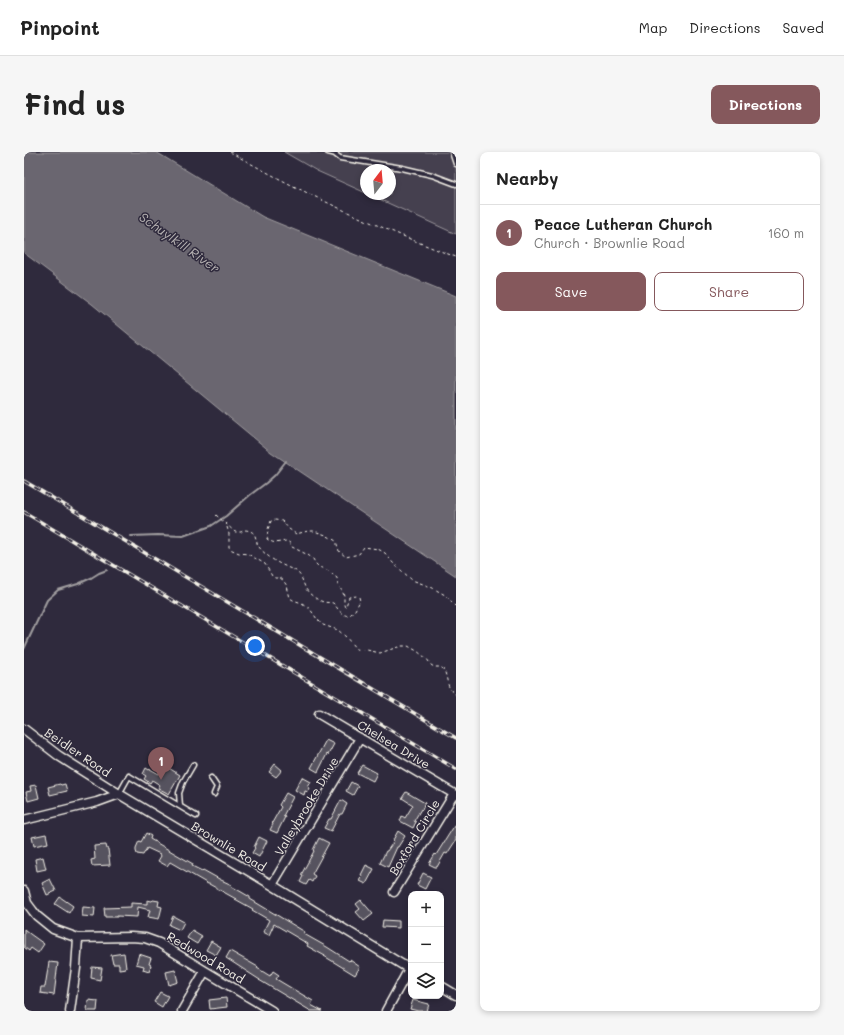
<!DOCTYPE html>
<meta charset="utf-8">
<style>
:root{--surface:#fff;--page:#f6f6f6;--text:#222;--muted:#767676;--line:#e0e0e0;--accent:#85585c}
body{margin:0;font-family:Mali,sans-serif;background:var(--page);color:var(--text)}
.controls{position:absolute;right:12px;bottom:12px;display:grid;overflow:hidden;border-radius:8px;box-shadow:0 2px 6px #0003}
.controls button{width:36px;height:36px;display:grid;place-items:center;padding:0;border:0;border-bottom:1px solid var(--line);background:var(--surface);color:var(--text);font:20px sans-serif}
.compass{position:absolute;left:336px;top:12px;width:36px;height:36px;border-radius:50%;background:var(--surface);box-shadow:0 2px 6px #0003;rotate:16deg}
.you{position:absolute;left:231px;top:494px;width:14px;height:14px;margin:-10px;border:3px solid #fff;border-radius:50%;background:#1a73e8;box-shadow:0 0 0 6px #1a73e833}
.badge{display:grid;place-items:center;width:26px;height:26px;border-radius:50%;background:var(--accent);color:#fff;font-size:13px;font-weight:700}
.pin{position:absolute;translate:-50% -33px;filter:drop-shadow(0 1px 2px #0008)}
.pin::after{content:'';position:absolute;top:21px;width:14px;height:12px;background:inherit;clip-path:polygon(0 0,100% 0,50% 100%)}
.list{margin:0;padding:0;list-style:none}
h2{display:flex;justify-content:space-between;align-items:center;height:52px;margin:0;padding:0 16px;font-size:17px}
h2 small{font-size:13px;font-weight:400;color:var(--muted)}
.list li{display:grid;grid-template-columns:26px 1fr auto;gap:12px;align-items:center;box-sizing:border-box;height:56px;padding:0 16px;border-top:1px solid var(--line)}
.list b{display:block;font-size:15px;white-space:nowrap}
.list p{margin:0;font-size:13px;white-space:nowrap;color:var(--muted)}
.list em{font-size:13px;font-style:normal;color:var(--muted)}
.actions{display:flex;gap:8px;padding:12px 16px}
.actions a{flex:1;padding:9px 0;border:1px solid var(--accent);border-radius:8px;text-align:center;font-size:14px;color:var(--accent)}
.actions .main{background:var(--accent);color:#fff}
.icon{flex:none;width:22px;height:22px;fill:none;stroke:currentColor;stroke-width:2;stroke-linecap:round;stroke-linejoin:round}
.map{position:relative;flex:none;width:432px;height:859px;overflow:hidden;border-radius:8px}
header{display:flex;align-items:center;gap:24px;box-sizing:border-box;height:56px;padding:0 20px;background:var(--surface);border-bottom:1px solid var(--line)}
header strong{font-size:19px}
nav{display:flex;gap:22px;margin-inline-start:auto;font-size:14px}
.intro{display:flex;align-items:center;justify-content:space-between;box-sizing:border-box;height:96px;padding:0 24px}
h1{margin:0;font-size:28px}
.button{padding:10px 18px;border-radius:8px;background:var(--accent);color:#fff;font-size:14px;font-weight:700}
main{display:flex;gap:24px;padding:0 24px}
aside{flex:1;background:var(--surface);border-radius:8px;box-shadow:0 2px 6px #0003}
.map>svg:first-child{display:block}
.green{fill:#454050;stroke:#9c989c}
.water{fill:#6a6670;stroke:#a19ea0}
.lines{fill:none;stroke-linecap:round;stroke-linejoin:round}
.stream{stroke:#a19ea0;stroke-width:2}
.building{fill:#56525f;stroke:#f4f1e8}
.lane-casing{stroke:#f4f1e8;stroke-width:7}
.street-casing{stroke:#f4f1e8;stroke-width:11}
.path{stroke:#f4f1e8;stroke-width:1;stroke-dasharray:3 3;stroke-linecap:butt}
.lane{stroke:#2f2a3d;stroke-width:4}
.street{stroke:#2f2a3d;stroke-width:8}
.rail-casing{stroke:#f4f1e8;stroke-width:3.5}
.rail{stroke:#2f2a3d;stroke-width:2;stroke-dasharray:6;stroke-linecap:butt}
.labels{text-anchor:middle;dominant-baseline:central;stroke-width:3;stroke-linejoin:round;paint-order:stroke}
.street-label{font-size:12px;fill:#f4f1e8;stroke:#2f2a3d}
.water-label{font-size:13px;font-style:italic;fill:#b6b2b2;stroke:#2f2a3d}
</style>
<header>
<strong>Pinpoint</strong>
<nav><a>Map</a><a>Directions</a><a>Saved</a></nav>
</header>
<div class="intro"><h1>Find us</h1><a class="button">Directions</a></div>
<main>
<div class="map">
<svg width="432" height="859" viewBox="0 0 432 859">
<rect width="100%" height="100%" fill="#2f2a3d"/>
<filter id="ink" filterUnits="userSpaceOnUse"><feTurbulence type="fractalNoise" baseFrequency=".025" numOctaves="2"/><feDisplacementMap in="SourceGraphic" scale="8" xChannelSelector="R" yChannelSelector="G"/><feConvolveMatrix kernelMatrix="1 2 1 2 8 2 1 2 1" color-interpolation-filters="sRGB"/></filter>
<g filter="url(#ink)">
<path class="green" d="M260,0h172v82l-88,-40h22v-24h-24v23l-49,-22z"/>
<path class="water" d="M0,0h132l107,65 193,79v280l-185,-124 -179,-148 -68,-51z"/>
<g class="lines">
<path class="stream" d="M107,384l27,-1 25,1 28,-10 15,-10 24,-21 16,-12 9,-8 11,-14
M0,497l23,-49 11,-10 20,-6 13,-6 8,-5 8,-3"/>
</g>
<path class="building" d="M302,588l8,4 -6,11 -1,-1 -9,18 -7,-4z
M251,612l7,6 -6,7 -7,-5z
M140,613l16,10 -11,19 -11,-6 2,-3 -8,-5 -2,3 -6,-4 2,-3 -3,-2 3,-6 3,2 1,-1 9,5z
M338,613l15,8 -4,8 -16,-8z
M278,625l9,5 -3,5 2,1 -2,4 -3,-1 -1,4 -9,-5z
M327,630l7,4 -5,9 -7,-4z
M36,632l1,1 4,-1 2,7 -17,4 -2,-8z
M12,633l3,13 -11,3 -2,-9 5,-1 -1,-5z
M382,640l19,11 -3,7 -1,-1 -7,12 2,1 -3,6 -13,-7 2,-5 3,2 8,-13 -11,-7z
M262,641l7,4 -10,19 2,1 -8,16 -7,-3 3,-6 -1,-1 9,-16 -2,-2z
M317,648l6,4 -5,10h-2l-9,17 -7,-3 5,-9h2z
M432,671v17l-9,14 -2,-1 -8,14h-2l-6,-3 6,-10 1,1z
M374,679l7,5 -7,11h-1l-9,20 -8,-4 6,-12h1l7,-10 -1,-1z
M122,681l5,3 -1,3 43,25 -1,2 10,5 1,-1 18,10 11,5 -1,1 19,11v2l55,33 -1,2 23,13 22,14 1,-1 10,7 -5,8 -31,-19h1l-18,-10 1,-2 -34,-20 -5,11 -6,-3 6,-12 -17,-10 1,-1 -18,-10h1l-27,-15h-1l-38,-22 -3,4 -9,-5 3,-5 -1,-2 -13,-6 -4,7 -6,-1 -1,-3v-3l3,-7 2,1z
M22,682l2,9 -14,3 -2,-9z
M235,685l8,4 -8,16 -7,-4 3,-5 -1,-1z
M295,686l10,5 -17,31 3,2 -3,6 -3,-2 -3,5 -6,-3 3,-6 -2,-1 13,-24 -1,-1z
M82,693l1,4h1l2,16 -18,1 -1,-6 4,-1 -1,-13z
M19,705l3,12 -9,2 -2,-12z
M342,713l8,4 -8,15 -6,-3 3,-5 -2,-1z
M399,721l8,4 -6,12 -8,-4z
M26,727l6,12 -9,4 -5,-12z
M36,745l13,9 -4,7 -14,-9z
M123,748l5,1 1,-1 6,1 -1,5 4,1 -3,12 -11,-2 2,-7 -12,-3 -1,10 -20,-1v1h-12l-1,-9 27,-1v-4l16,1z
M337,748l12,14 -9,7 -8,-9 4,-3 -4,-5z
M59,755l12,1 -1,9 -12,-1z
M149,764l11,6 -4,8 -11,-5z
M359,768l16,1v7l-17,-1z
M0,777l6,5 14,10 -6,9 -7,-5 -2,3 -5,-4z
M168,778l10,6 -5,8 -10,-6z
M187,789l10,6 -5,8 -10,-5z
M206,799l28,16 -1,1 13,8 3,-5 6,4 -3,4 37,22 -2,4 11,6h-11l-52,-31h1l-34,-22z
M100,801l2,15 -7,1v-5h-6l-2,-9z
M115,802l12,4 -2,6 2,1 -2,7 -6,-2 1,-4 -8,-2z
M25,810l9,1 -4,32 -14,-2 1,-6h4z
M68,815l10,1 -2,12 -9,-2z
M151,818l3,12 -9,3 -3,-13z
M136,840l8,4 -6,11 -8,-5z
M202,846l1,9 -17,2 -1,-9z
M64,848l10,1 -1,10h-10z
M389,848l16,4 -2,7h-9l-8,-2z"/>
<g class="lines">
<g class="lane-casing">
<path id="lane" d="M304,0l8,2
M311,0l1,3 4,3 62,10 30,7 24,9
M428,0l4,12
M187,626l6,9 -3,7
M95,642l10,-18 67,40
M156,654l-1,-13 4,-11 10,-17"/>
</g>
<g class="street-casing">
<path id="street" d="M295,562l137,81
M0,577l35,27 60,38
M0,668l73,-18 22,-8 153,91 139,85
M248,733l88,-147
M0,739l3,12 6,8 4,5 16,13 25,9 53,-1 14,1 14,5 46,28 67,40
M370,740l60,-98
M417,834l15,9
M46,859l6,-43 2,-30
M158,859l23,-40
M362,859l23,-42"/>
</g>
<path class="path" d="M206,0c72,41 149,76 226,105
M192,363l19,17h6l4,-2c14,1 9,11 14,17 7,9 18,16 28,20 3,2 6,2 9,4 6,5 6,9 9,16 2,6 13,14 19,15 3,1 6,0 9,1 6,6 8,14 17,12l5,-5 5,-9 -1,-4 -2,-1 -8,1 -3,9 -1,1 -1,-2v-10l-6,-11 -1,-6 -10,-8 -8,-3 -3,-3 -3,-5 -5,-4 -16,-8 -3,-5 -3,-1c-8,1 -11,4 -19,-2l1,-10 3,-8 4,-1 7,1 7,8 7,5 12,-3h6l12,4 10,6 3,10 7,6 13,-3 5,-7 14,2 7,4 8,10 19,17 19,7 14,8 11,11
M203,375l2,7v13l1,2 9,4 9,1 17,10 7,12 3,2h5l3,2 4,6 3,12 3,2 9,3 8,6 7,10 6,6 15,5 8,7 10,12 11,1 13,3 21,-7h7l9,5 10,8 4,6 3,2h7c6,5 5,13 8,20 1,3 4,5 7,8"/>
<use href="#lane" class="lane"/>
<use href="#street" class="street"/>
<g class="rail-casing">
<path id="rail" d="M0,329l432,257
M0,360l432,257"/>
</g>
<use href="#rail" class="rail"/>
</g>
</g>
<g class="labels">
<g class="street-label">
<text transform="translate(370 592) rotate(31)">Chelsea Drive</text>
<text transform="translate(54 600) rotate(34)">Beidler Road</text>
<text transform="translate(282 654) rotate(-59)">Valleybrooke Drive</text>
<text transform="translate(390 685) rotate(-59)">Boxford Circle</text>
<text transform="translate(205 694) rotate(31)">Brownlie Road</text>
<text transform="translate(182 805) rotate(31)">Redwood Road</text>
</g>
<g class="water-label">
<text transform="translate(156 90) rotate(35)">Schuylkill River</text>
</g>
</g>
</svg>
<div class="controls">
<button>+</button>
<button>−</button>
<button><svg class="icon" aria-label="layers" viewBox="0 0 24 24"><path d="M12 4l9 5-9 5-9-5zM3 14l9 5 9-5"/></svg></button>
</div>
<svg class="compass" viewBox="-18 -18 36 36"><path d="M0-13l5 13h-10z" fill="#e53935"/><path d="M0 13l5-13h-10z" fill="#767676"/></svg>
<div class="you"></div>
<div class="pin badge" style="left:137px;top:628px">1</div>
</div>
<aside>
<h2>Nearby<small></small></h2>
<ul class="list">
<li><span class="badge">1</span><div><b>Peace Lutheran Church</b><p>Church · Brownlie Road</p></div><em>160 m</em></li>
</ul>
<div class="actions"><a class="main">Save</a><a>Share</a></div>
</aside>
</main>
